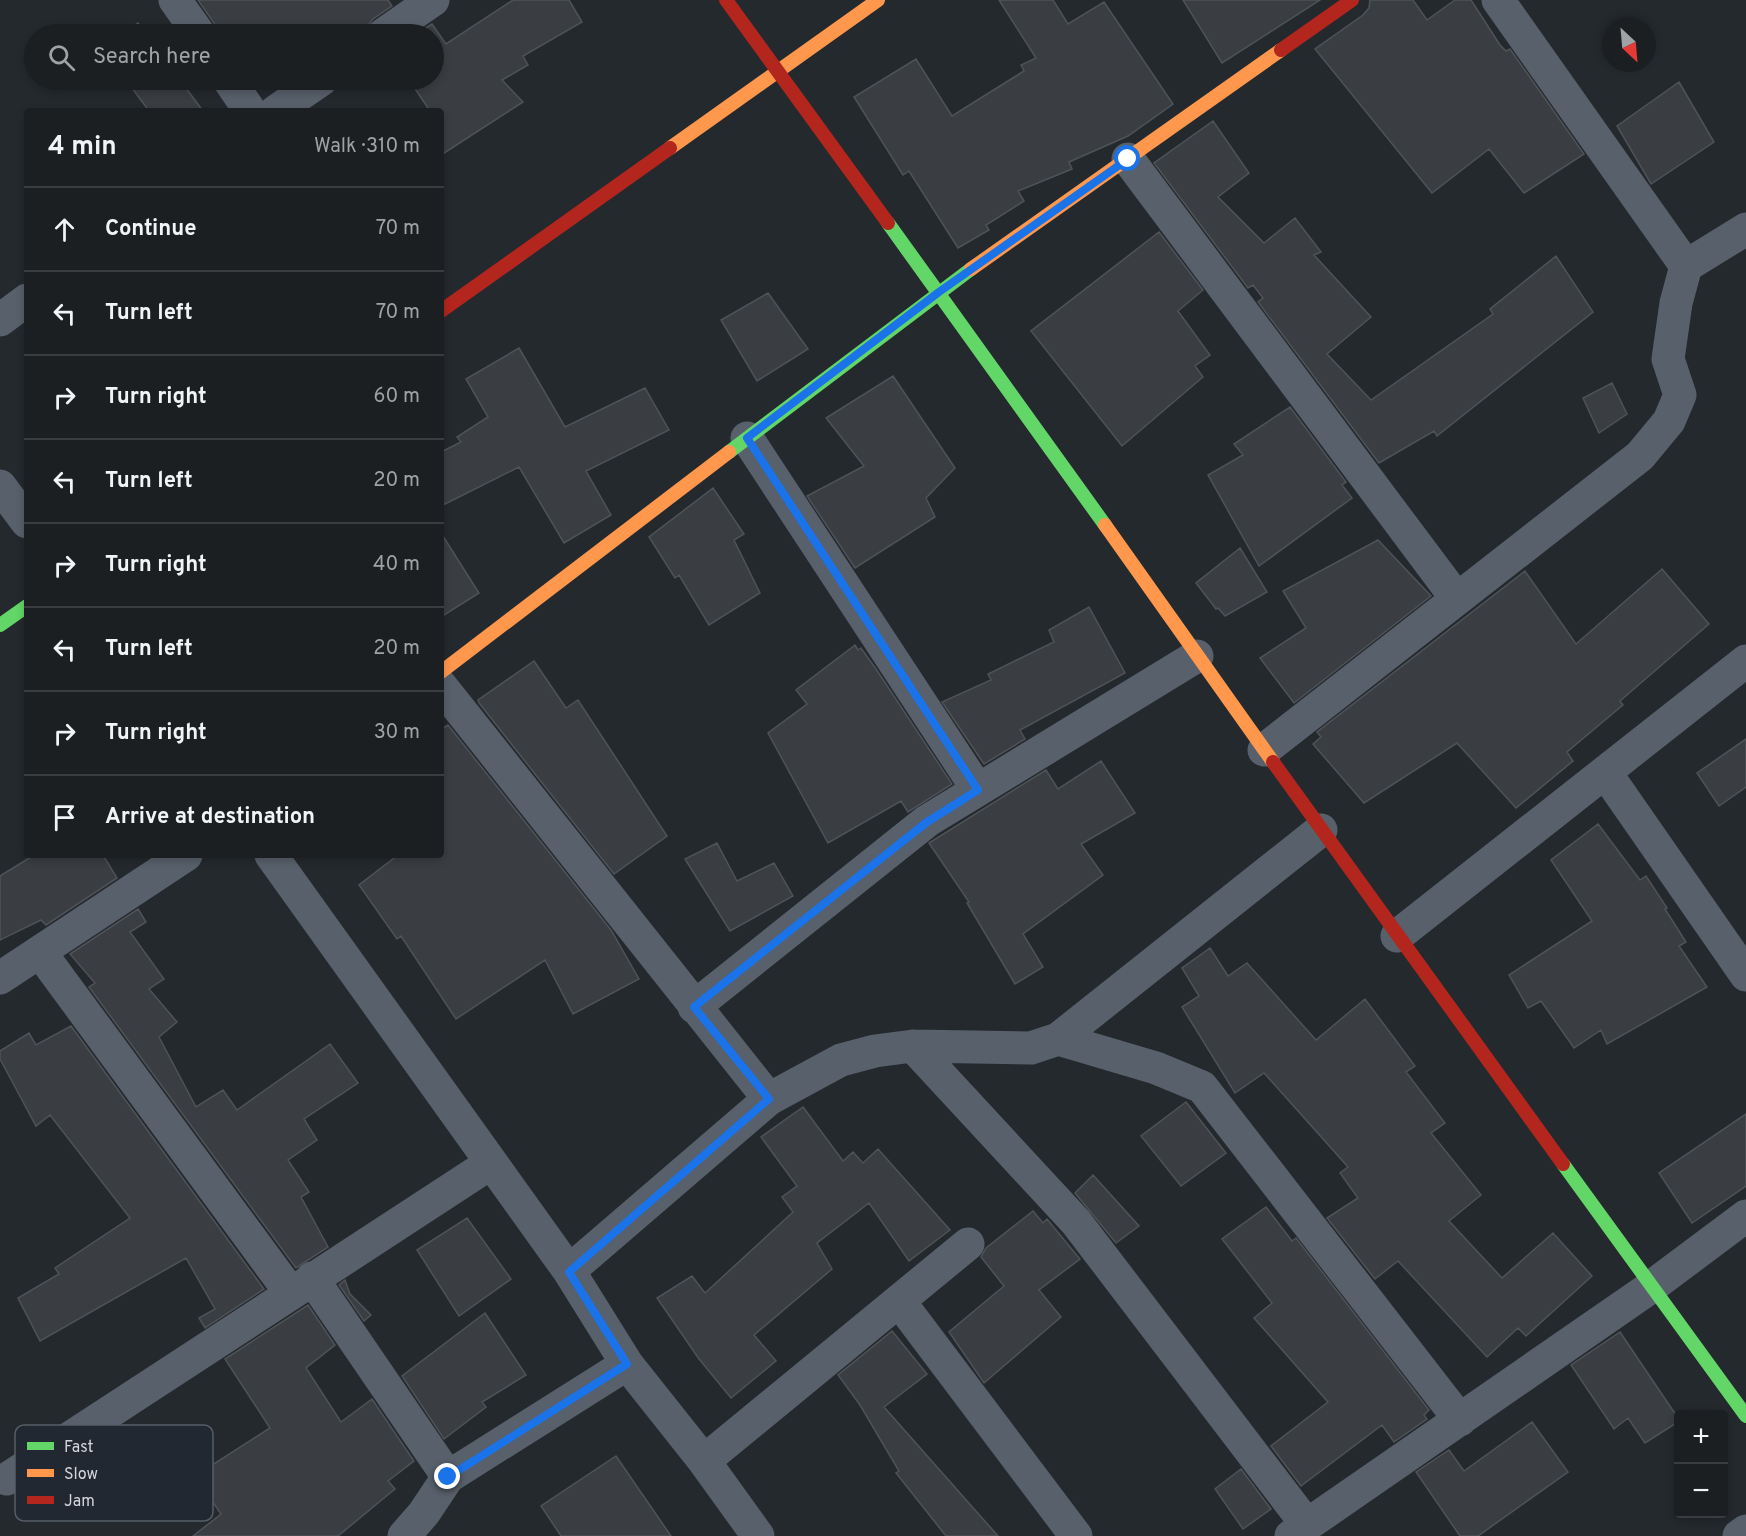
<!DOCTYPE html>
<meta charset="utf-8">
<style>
:root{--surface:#1b1f22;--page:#282c2f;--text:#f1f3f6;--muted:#a0a2a5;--line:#393d40}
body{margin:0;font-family:Overpass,sans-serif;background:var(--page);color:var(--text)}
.controls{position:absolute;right:18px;bottom:18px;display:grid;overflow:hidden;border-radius:6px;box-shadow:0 3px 9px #0003}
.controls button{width:54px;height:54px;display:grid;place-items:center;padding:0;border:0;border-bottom:2px solid var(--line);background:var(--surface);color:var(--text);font:30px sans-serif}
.compass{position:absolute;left:1602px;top:18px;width:54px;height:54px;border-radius:50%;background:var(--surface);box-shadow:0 3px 9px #0003;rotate:154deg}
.stop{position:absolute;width:18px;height:18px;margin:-14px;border:4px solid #1a73e8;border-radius:50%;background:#fff}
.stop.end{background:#1a73e8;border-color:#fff;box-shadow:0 2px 6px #0008}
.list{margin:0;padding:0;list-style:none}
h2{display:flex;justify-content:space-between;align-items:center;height:78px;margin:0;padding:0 24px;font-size:26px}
h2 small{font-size:20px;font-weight:400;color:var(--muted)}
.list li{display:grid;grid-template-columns:39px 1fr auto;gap:18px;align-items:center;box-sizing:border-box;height:84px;padding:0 24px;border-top:2px solid var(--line)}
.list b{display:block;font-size:22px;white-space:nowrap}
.list em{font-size:20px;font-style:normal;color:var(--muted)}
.icon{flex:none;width:33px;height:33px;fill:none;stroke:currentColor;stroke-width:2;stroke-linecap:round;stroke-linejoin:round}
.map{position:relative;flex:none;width:1746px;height:1536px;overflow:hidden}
.search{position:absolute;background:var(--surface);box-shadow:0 3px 9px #0003;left:24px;top:24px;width:420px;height:66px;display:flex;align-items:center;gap:15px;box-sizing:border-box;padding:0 21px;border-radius:33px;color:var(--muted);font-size:22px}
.panel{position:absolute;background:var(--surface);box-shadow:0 3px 9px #0003;left:24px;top:108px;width:420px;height:750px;border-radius:6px}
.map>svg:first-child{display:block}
.building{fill:#3a3e42;stroke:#4f5358;stroke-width:1.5}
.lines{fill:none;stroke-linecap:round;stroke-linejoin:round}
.street{stroke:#58606b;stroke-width:33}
.fast{stroke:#63d668;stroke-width:14}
.slow{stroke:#ff974d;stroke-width:14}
.jam{stroke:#b3261e;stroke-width:14}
.route{stroke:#1a73e8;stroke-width:8}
.key{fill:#212831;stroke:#565d65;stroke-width:1.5}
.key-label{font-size:16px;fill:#d2d7dd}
</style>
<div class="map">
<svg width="1746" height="1536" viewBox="0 0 1746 1536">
<rect width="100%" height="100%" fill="#24292e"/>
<path class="building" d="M198,0h190l4,6 -19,13 -6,8 -2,7h-147l-4,-11z
M513,0h56l13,22 -59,34 5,9 -26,15 21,22 -82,53v-44h-11l-21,-31h25v-46h-18l16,-10 14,20z
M999,0h54l15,24 36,-22 69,102 -45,32 -59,26 3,7 -54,22 6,10 -38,24 3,5 -31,18 -49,-77 -6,4 -49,-78 62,-38 36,57 72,-45 -3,-6 15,-7z
M1183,0h137l-98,63z
M1370,0h43l14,20 28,-20h16l29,45 6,6 4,-2 74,105 -60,39 -35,-44 -57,44 -117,-144 48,-34 6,-7z
M138,23l8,11h-24l3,-2z
M126,80h54l23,31h-54z
M1679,82l35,60 -63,42 -34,-58z
M1213,121l36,52 -31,24 46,46 31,-25 26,34 -7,3 57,62 -44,37 44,46 122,-86 -3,-5 66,-53 37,56 -156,124 -3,-5 -55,32 -121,-161 5,-4 -10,-13 -5,3 -94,-125z
M1159,232l44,58 -25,21 32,44 -15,11 8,11 -81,69 -91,-115z
M768,293l40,56 -51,32 -36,-61z
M519,348l46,79 80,-39 24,42 -83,41 25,44 -47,28 -45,-76 -78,39v-54l20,-10 -4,-5 31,-20 -22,-38z
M893,376l62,92 -29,30 9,19 -80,51 -48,-72 57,-30 -38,-48z
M1612,383l15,31 -28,19 -16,-35z
M1290,407l56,75 -4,3 10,13 -93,68 -51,-91 35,-20 -9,-11z
M713,488l31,46 -10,6 26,53 -51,32 -30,-50 -4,3 -26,-41z
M441,533l38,60 -38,24z
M1378,540l53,56 -137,107 -34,-45 46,-30 -23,-37z
M1240,548l27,44 -42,24 -7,-8 -2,1 -20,-26z
M1662,569l47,55 -89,77 3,4 -56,47 6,9 -57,47 -59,-65 -93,60 -51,-59 8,-7 -4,-5 208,-161 51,73z
M1089,607l36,66 -105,57 5,9 -41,25 -42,-62 49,-22 -3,-6 66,-32 -5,-12z
M855,645l3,5 3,-2 15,21 76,115 -44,28 -7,-11 -73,42 -60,-110 39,-29 -11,-14z
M534,661l32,47 12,-8 89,136 -53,38 -135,-171 -1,-3z
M448,725l163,205 28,49 -66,35 -28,-54 -89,59 -55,-83 -4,3 -38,-54 39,-30h43v-126z
M1746,739v48l-27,19 -22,-33z
M1101,761l34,52 -54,31 22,31 -80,59 20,33 -28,17 -48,-81 2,-1 -40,-59 117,-73 12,19z
M1598,824l42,56 6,-4 21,32 -2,1 21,33 -7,4 28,41 -100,57 -6,-14 -27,18 -33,-47 -13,7 -19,-33 83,-54 -41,-61z
M717,843l20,38 37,-18 19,33 -63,35 -45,-72z
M34,855h69l14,23 -71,47 -5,-5 -41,20v-64z
M138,909l8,13 -16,10 34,47 -15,10 28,33 -18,15 37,70 27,-17 14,20 93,-66 28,39 -54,36 13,21 -29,20 21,32 -8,5 27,50 -32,21 -207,-281 6,-4 -25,-29z
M1210,948l18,28 19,-13 69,77 49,-41 50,67 -9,6 39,51 -14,10 50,62 -32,26 53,57 51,-45 39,43 -66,60 -8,-8 -31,29 -89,-96 -23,18 -48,-61 31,-20 -18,-25 8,-6 -84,-94 -29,20 -53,-86 17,-11 -17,-28z
M71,1026l193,263 -59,39 -6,-10 16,-9 -29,-51 -146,83 -22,-43 41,-24 -4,-6 75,-50 -80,-103 -14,11 -36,-67v-8l29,-18 7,12z
M1186,1102l40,51 -45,33 -40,-50z
M803,1107l40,54 10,-9 10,11 15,-14 72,81 -41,31 -40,-58 -52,40 15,26 -78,66 22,26 -45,37 -32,-39 -42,-61 35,-22 13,17 88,-81 -11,-15 15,-11 -36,-49z
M1746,1114v72l-54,37 -33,-50z
M1093,1175l46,51 -23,17 -41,-50z
M1266,1207l26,34 4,-3 133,172 -5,5 3,4 -33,23 -12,-17 -81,61 -30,-40 57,-44 -74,-84 18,-15 -50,-64z
M1033,1211l10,12 4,-4 33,40 -41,31 22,27 -77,66 -35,-51 55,-46 -23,-29 5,-9z
M467,1218l44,61 -52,37 -42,-66z
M345,1280l5,14 21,21 -7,6 -25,-36z
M308,1305l27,40 -29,23 35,54 31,-23 42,62 -26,20 7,8 -57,47h-145l28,-22 -26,-38 75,-48 -45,-69z
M485,1313l41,62 -44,27 4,5 -42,32 -42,-63z
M892,1331l35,43 -43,33 114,129h-52l-50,-63 3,-2 -39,-66 -22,-30z
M1620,1332l58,86v4l-33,21 -17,-25 -14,11 -43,-64z
M1532,1422l36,50 -90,64h-18l-44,-64 33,-22 15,21z
M616,1456l55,80h-110l-20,-30z
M1241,1469l30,40 -28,20 -28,-40z"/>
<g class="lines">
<path class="street" d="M175,0l24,34
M1498,0l188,266
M384,34l49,-34
M229,80l21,31
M276,111l45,-31
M1128,159l329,440
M0,320l27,-20
M747,438l231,352
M0,486l27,36
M441,686l328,413
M1264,750l376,-294 29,-35 11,-26 -12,-36 8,-56 10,-37 60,-37
M1605,772l141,203
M271,855l298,416 58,93 77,97 54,75
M1397,936l349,-275
M40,952l250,340
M0,978l186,-123
M694,1007l233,-186 270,-165
M1058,1039l98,29 46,19 258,333
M913,1046l163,176 231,303
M569,1271l200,-172 72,-39 34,-9 38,-5 118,2 27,-9 263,-209
M312,1278l136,199
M899,1301l177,235
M704,1461l264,-217
M7,1479l484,-316
M404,1536l20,-23 24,-36 179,-113
M1291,1536l360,-249 95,-71
M1739,1536l7,-5"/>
<path class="fast" d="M888,223l217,302
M729,452l242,-183
M0,625l27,-19
M1563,1164l183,252"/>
<path class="slow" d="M670,148l208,-148
M971,269l310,-219
M1105,525l168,237
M441,672l288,-220"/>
<path class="jam" d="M726,0l162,223
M1281,50l71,-50
M441,311l229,-163
M1273,762l290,402"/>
</g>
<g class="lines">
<path class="route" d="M448,1477l179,-113 -58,-92 200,-173 -75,-92 233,-185 51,-32 -231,-352 192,-146 189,-133"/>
</g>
<rect x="15" y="1425" width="198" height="96" rx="9" class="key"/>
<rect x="27" y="1442" width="27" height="8" fill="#63d668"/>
<rect x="27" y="1469" width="27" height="8" fill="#ff974d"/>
<rect x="27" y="1496" width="27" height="8" fill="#b3261e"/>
<g class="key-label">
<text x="64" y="1452">Fast</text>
<text x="64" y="1479">Slow</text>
<text x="64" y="1506">Jam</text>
</g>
</svg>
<div class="controls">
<button>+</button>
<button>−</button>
</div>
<svg class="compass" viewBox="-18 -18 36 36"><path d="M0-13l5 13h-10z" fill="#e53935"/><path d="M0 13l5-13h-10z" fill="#a0a2a5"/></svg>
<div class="stop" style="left:1128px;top:159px"></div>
<div class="stop end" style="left:448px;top:1477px"></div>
<div class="search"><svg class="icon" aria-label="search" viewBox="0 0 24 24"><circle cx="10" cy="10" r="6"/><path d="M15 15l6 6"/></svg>Search here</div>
<section class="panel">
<h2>4 min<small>Walk · 310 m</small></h2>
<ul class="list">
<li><svg class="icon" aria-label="ahead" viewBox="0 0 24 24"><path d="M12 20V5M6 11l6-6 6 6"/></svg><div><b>Continue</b></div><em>70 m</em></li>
<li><svg class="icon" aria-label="left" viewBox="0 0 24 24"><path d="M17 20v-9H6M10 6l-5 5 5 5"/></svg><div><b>Turn left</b></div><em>70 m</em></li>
<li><svg class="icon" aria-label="right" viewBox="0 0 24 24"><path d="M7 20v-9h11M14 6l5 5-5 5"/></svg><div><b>Turn right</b></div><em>60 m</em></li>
<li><svg class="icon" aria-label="left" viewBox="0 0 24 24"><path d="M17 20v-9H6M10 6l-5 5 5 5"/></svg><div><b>Turn left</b></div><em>20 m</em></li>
<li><svg class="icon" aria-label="right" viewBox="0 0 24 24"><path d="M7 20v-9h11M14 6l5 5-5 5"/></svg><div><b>Turn right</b></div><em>40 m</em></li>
<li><svg class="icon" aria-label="left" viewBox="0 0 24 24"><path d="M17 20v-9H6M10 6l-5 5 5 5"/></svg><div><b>Turn left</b></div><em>20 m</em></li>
<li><svg class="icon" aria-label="right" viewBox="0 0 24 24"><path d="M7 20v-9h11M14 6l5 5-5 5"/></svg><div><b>Turn right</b></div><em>30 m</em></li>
<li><svg class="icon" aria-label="arrive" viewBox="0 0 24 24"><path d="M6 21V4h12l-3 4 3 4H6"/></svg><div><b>Arrive at destination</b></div></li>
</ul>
</section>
</div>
